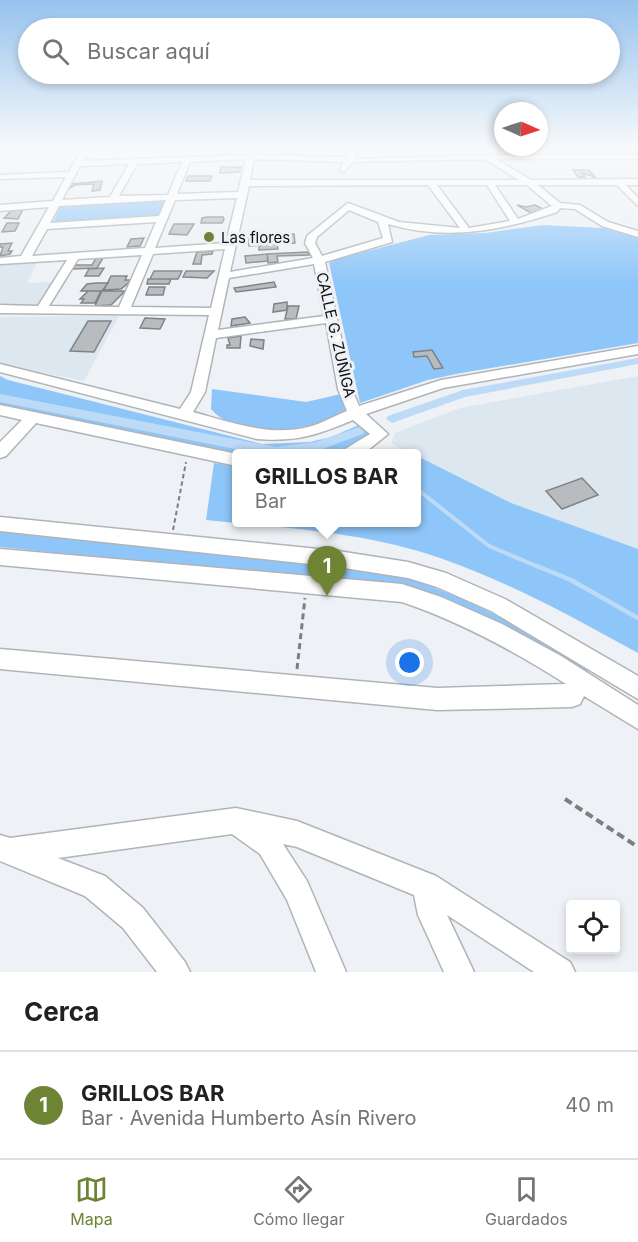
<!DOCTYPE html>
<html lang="es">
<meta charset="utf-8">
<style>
:root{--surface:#fff;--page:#f6f6f6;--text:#202124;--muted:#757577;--line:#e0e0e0;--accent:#6e8435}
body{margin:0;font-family:Inter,sans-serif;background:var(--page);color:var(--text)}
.controls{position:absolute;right:18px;bottom:18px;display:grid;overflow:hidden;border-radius:6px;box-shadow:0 3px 9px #0003}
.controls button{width:54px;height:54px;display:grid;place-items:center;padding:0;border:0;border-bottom:2px solid var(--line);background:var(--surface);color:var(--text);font:30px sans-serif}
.compass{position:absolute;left:494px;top:102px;width:54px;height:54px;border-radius:50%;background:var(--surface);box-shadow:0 3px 9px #0003;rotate:93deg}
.you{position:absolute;left:410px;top:663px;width:21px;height:21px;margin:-15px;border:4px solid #fff;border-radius:50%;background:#1a73e8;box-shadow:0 0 0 9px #1a73e833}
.badge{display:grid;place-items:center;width:39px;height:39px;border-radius:50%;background:var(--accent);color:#fff;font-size:20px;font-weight:700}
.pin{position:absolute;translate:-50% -50px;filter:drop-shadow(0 2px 3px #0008)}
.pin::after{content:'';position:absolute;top:32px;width:21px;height:18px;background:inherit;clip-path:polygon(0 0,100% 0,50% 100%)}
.popup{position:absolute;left:232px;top:449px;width:189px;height:78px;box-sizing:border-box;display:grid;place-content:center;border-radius:6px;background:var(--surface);filter:drop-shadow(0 2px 4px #0005);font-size:20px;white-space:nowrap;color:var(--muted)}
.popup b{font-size:22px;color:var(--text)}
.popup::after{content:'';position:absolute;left:50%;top:100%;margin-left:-12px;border:12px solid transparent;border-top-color:var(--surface)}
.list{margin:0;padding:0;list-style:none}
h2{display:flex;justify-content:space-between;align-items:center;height:78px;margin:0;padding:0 24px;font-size:26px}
h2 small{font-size:20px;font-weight:400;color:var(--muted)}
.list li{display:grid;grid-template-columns:39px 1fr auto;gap:18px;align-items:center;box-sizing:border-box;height:108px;padding:0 24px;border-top:2px solid var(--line)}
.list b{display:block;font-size:22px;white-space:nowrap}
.list p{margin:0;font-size:20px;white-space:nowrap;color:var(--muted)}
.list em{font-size:20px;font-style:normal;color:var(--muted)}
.icon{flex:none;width:33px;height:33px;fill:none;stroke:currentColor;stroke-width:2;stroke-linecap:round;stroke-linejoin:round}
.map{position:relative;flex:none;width:638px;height:972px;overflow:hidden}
.search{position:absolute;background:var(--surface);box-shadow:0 3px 9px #0003;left:18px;right:18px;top:18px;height:66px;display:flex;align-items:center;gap:15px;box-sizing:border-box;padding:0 21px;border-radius:33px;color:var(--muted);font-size:22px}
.sheet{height:186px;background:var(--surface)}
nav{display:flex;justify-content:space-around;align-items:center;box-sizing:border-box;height:84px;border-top:2px solid var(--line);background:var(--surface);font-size:16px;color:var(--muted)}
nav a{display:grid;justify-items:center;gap:3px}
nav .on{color:var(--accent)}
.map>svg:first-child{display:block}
.built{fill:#dde7f0}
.green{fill:#8fc6f9}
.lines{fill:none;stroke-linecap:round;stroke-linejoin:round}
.stream-far1{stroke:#bddaf6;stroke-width:4}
.stream{stroke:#bddaf6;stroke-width:4.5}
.canal{fill:#bddaf6;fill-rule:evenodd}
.building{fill:#b8bcbf;stroke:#7f8386;stroke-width:1.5}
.minor-casing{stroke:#b0b4b7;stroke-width:3}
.path-far2{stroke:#7c7e80;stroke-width:2;stroke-dasharray:4.5 3;stroke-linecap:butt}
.path-far1{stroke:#7c7e80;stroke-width:3;stroke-dasharray:6 4;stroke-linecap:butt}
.path{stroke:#7c7e80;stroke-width:4;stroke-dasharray:8 4.5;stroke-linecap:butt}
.minor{fill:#fff;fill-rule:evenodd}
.poi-dot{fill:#6e8435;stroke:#eef1f5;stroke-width:2}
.labels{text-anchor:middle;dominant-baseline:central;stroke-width:6;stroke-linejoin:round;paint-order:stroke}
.far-poi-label{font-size:15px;fill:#0f1011;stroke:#eef1f5;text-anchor:start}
.far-street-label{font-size:15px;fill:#0f1011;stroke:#eef1f5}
</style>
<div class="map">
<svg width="638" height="972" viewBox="0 0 638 972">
<rect width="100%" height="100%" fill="#eef1f5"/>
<path class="built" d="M38,261l-11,22 25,-1 -15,24h-37v-43z
M119,316l-35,65 -78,-16 -6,-4v-44z
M638,376v194l-221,-111v-5l-9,-1 -17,-10 4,-10 65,-25z"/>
<path class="green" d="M166,200l-8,18 -105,5 8,-19z
M543,225l60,3 35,10v105l-182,31 -28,6 -68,23 -31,-140 8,-4 92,-24 56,-2z
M0,376l8,4 254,64 48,-2 21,-5 28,-12 12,11 -25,12 -20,5 -89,2 -237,-51z
M212,389l94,13 35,-8 5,16c-14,6 -28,14 -43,17 -27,6 -75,4 -92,-18z
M417,456l94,47 127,46v104c-64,-35 -129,-71 -198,-95 -75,-26 -156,-30 -234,-38l8,-57 23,3v56h180z
M0,531l389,42c73,20 135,56 201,94l-4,9 -164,-84 -422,-45z"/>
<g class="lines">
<path class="stream-far1" d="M417,489l72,57 52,22"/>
<path class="stream" d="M537,566l34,14 67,38"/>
<path class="canal" d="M638,358v6l-173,33 -73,26 -6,-4 2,-3 75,-26z
M0,394l276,53 40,-5 43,-15 6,4 -2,3 -46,17 -20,3h-37l-260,-52z"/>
</g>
<path class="building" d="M221,167h20l-2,5 -19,1z
M573,170h16l6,7 -13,-4 3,4h-7z
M188,176h24l-2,5h-24z
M102,181l-2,9 -8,1 2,-7 -19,1 -6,4 3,-5z
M517,205l9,2 9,-2 8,4 -12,4z
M23,209l-5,10 -14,-1 7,-7z
M207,217h16l1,2 -2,4h-21l1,-5z
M7,223h12l-4,8 -13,1z
M174,224h20l-7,11 -18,-1z
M294,234l1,9 -28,2 -1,-4 19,-1v-2l-40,2 -1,-4z
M144,238l-4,8 -13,1 4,-8z
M266,240l1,5 -18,1 -1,-5z
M12,243l-4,8h4l-2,3 -10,2 3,-9h-3v-3z
M277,244l1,5 -19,1v-5z
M213,251l-1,3 -10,1 -1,9h-8l4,-12z
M308,252l1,3 -32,1 1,6 -10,1 -1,-9z
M267,254l1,7 -22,2 -1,-7z
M96,258h7l-6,10 -24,1 2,-4h17z
M104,268l-5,8h-14l4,-7z
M154,271h28l-4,8h-28z
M186,271h28l-7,7 -24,-1z
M111,276h16l-2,4h7l-11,9 -17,1z
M148,279h23l-2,5h-22z
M274,282l2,5 -40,5 -2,-4z
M96,283h12l-6,8h-21l6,-7z
M149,287h16l-2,8h-17z
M88,291h13l-6,12h-14l3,-4h-4z
M102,291h23l-14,14 -16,1z
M287,302v8l-14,2 1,-8z
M288,306h11l-3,13h-11z
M245,317l5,6 -19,3 1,-7z
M145,318l20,1 -5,10 -20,-1z
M88,321h23l-17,31 -24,-1z
M241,336l-1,12h-13v-3h3l-2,-7z
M251,339l13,1 -1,9 -13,-3z
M432,350l11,18 -9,1 -7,-13 -13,1 -1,-5z
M582,478l16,17 -36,14 -16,-18z"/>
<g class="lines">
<g class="minor-casing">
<path id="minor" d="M83,147h8l-8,14 164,-6 2,-8h8l-2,8 91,2 5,-10h8l-5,11 9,1 122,-4h153v4h-142l35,21 107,-1v6h-12l12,13v8l-21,-21h-79l22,18 20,2 28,17 30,9v6l-36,-11 -27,-17 -15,-1 -3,4c-57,19 -110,29 -169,12l4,18 -67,20 27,127 7,17 82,-26 197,-34v8l-195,34 -77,26 22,20 -25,20h-26l33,-20 -17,-14c-36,15 -56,22 -96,19l-257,-67v-8l180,45 11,-17 18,-77 -209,-2v-8l38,1 29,-46 -67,4v-6l21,-2 28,-49 -49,4v-6l53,-4 13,-24 -66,2v-4l69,-3zM246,159l-8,33 -61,2 13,-32zM254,159l90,3 -4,8 4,2 8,-10 132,-3 35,21h-269zM182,162l-14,33 -49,1 18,-32zM129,164l-19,33 -48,3 18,-34zM428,185l32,43 -61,-6 -51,-19 -41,33 -2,7 8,15 -83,14 19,-86zM437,185h50l23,36 -41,7zM495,185h32l25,21 -34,13zM237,198l-11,45 -71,5 20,-48zM166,200l-7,16 -109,7 9,-17zM349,210l29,12 5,16 -61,18 -7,-13 2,-6zM156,222l-11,26 -113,8 15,-27zM225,249l-14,59 -80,-1 22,-53zM142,255l-23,52 -70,-1 29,-47zM314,264l10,52 -106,14 11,-52zM326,323l12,66 9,22c-13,5 -26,13 -39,16 -38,10 -78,-5 -115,-15l12,-20 11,-54z
M0,405l237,49v12l-201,-43 -30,33 -6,2v-16l22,-22 -22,-5z
M0,517l338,34 70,11 38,11 59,26 133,77v23l-147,-88 -54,-24 -29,-9 -70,-11 -338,-36z
M0,549l402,35 39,13 61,27 59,32 77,49v24l-54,-33 -4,8 -8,3 -135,3 -437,-41v-20l437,39 129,-4c-52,-33 -105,-62 -164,-82l-402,-37z
M236,808l61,13 139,55 134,86 5,10h-41l-87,-57 27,57h-30l-26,-57 -4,-20 -117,-48 -14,-3 24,37 39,91h-30l-29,-72 -27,-46 -28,-20 -174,24 47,18 38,32 42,54 5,10h-33l-34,-44 -38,-32 -85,-35v-26l10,3z"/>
</g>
<path class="path-far2" d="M173,530l13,-68"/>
<path class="path-far1" d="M297,669l8,-71"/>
<path class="path" d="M565,799l73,48"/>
<use href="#minor" class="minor"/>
</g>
<linearGradient id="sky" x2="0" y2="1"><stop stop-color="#97c3ee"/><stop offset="0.52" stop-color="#f7f9fa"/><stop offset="1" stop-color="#f7f9fa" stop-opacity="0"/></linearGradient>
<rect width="638" height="283" fill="url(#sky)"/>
<circle class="poi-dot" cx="209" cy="237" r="6"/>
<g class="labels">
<g class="far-poi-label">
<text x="221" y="237">Las flores</text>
</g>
<g class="far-street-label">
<text transform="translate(336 335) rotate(77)">CALLE G. ZUÑIGA</text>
</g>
</g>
</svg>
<div class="controls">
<button><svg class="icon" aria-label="locate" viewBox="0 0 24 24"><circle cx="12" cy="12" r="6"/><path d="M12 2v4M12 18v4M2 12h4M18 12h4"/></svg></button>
</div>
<svg class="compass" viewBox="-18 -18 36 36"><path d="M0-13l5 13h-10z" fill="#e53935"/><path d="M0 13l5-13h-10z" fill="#757577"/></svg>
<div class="you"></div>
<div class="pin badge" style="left:327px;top:596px">1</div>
<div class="popup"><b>GRILLOS BAR</b>Bar</div>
<div class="search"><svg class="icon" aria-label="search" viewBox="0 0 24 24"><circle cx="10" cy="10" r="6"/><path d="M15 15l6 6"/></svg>Buscar aquí</div>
</div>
<section class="sheet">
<h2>Cerca<small></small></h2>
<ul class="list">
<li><span class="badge">1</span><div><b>GRILLOS BAR</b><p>Bar · Avenida Humberto Asín Rivero</p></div><em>40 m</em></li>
</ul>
</section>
<nav>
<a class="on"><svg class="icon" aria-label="map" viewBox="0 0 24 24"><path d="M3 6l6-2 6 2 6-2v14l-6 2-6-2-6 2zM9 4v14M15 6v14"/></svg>Mapa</a>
<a><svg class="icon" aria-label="directions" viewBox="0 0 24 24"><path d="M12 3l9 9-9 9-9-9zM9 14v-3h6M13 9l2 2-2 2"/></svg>Cómo llegar</a>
<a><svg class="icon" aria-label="saved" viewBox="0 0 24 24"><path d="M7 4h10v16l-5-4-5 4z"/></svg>Guardados</a>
</nav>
